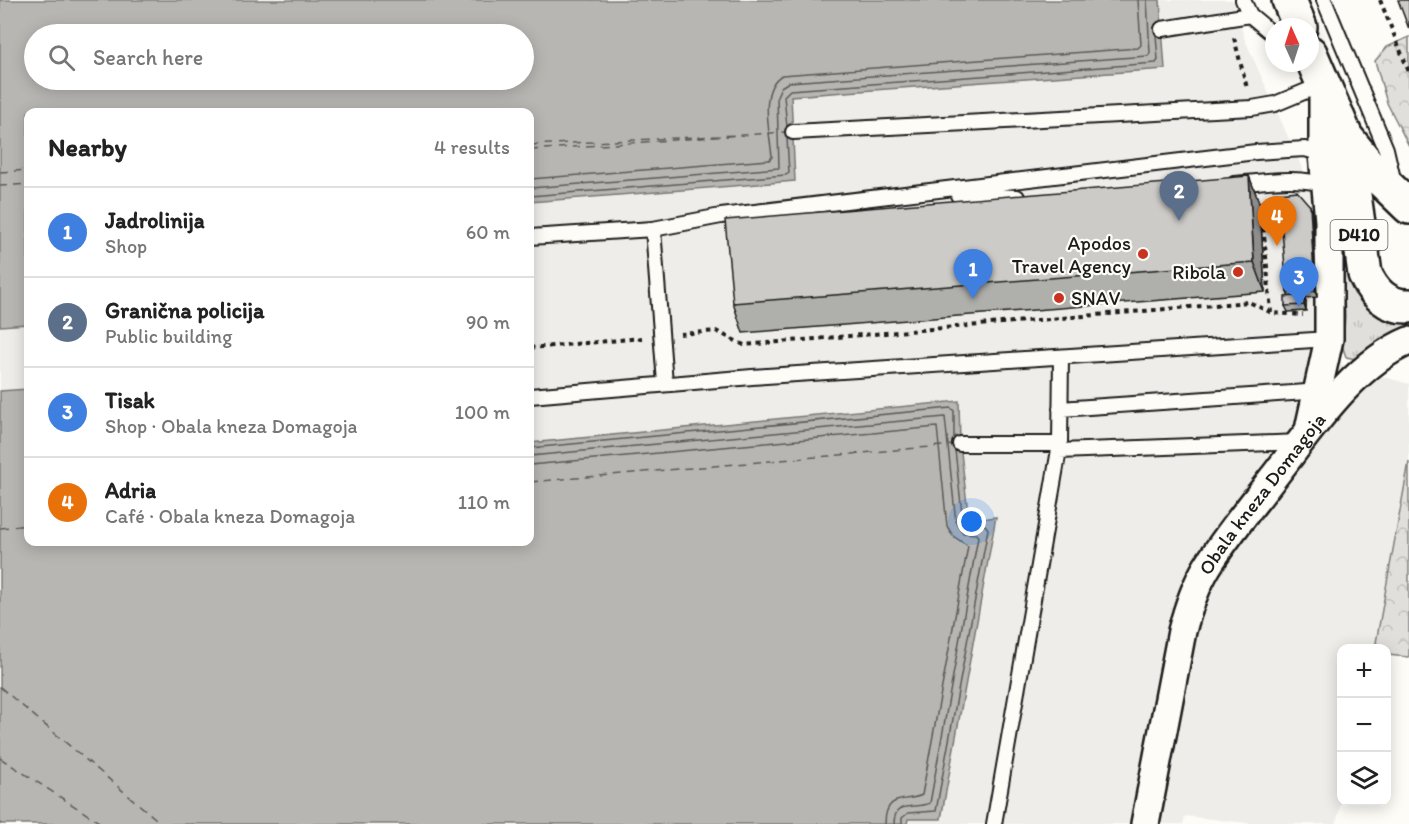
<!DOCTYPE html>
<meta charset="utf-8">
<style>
:root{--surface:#fff;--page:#f2f2f2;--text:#222;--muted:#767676;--line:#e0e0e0;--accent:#c8321e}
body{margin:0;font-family:Itim,sans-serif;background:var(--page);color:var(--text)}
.controls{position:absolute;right:18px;bottom:18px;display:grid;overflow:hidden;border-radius:12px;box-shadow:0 3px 15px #0003}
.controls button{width:54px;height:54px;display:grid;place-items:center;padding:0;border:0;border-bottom:2px solid var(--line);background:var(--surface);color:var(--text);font:30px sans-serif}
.compass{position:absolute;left:1265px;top:18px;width:54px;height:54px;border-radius:50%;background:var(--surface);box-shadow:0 3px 15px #0003;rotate:357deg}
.you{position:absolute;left:972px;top:522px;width:21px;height:21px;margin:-15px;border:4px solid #fff;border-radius:50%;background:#1a73e8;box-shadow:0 0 0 9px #1a73e833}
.badge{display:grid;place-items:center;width:39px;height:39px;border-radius:50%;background:var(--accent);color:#fff;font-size:20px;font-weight:700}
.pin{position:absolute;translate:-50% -50px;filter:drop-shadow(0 2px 3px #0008)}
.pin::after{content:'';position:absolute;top:32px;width:21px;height:18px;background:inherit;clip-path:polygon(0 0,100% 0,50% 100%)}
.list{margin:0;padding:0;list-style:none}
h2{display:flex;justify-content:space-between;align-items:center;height:78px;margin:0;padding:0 24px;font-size:26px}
h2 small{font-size:20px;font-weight:400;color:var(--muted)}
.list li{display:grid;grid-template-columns:39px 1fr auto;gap:18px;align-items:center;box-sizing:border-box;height:90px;padding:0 24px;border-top:2px solid var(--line)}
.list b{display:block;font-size:22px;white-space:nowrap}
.list p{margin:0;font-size:20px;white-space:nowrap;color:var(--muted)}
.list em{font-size:20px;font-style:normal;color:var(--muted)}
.icon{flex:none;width:33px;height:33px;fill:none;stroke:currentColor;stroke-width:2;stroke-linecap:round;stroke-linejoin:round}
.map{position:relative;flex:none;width:1409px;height:824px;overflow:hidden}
.search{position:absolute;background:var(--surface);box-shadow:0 3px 15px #0003;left:24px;top:24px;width:510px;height:66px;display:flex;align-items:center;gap:15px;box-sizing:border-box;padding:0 21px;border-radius:33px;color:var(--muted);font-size:22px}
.panel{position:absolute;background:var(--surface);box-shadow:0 3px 15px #0003;left:24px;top:108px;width:510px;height:438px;border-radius:12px}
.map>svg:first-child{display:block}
.built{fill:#eeede9}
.grass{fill:url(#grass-tufts);stroke:#7e7e7c;stroke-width:1.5}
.park{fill:url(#park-crowns);stroke:#7e7e7c;stroke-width:1.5}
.water{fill:#b7b6b2;stroke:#797876;stroke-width:1.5;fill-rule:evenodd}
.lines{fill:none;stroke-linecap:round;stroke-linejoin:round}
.shore{stroke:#5a5a58;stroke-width:1.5}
.ferry{stroke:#5a5a58;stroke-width:1.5;stroke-dasharray:8 6;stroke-linecap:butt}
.service-casing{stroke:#1c1c1c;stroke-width:18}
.minor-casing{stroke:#1c1c1c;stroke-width:32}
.primary-casing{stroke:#1c1c1c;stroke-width:38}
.path{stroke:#1c1c1c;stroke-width:4;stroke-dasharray:4.5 4.5;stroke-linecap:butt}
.service{stroke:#fdfcf7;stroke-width:14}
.minor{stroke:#fdfcf7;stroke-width:27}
.primary{stroke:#fdfcf7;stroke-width:33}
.wall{fill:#afafac;stroke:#1c1c1c;stroke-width:1.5}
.shaded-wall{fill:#8f8e8c;stroke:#1c1c1c;stroke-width:1.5}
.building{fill:#cccbc8;stroke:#1c1c1c;stroke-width:1.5}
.poi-dot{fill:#c8321e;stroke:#fdfcf7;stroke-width:2}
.labels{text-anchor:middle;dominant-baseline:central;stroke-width:4.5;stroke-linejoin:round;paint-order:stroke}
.shield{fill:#fdfcf7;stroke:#605f5e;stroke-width:1.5}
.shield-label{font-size:18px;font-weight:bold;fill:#1c1c1c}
.poi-label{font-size:20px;fill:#1c1c1c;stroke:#fdfcf7;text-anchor:end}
.street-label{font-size:20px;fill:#1c1c1c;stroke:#fdfcf7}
</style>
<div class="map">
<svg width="1409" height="824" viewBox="0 0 1409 824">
<defs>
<pattern id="grass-tufts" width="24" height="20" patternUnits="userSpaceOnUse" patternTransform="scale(1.5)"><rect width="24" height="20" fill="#e0dfdb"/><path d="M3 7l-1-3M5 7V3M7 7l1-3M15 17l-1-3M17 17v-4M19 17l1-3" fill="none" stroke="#c0bfbb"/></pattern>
<pattern id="park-crowns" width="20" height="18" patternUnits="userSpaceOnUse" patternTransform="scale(1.5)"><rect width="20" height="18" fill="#e0dfdb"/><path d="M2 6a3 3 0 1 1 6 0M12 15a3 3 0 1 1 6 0" fill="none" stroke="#c0bfbb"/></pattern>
</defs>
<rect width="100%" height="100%" fill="#fdfcf7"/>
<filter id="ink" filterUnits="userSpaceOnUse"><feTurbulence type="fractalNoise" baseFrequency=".0167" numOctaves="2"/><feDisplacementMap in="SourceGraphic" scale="12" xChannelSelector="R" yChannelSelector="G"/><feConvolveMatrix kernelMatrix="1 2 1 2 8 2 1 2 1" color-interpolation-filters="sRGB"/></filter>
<g filter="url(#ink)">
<path class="built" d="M1160,0h73l12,40 69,155 3,131 23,38 69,20v78l-34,186h-33v150l-6,26h-80l-71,-8 -2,8h-276v-5h34l55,-301 -27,3 -9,-77 -1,-42 -429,41v-241l265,-21 -5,-85 374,-27z
M28,324v65l-28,2v-65z"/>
<path class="grass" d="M1350,255c7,39 13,63 58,66l1,9 -53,29 -10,-2 -3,-9 2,-32 -3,-59z"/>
<path class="park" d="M1409,37v109l-22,-43 -12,-42 12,-14z
M1409,462v194l-1,1 -21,-2 -1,-7h-11z"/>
<path class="water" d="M0,0h1160l5,69 -374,27 4,85 -265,21v-90h-502v212l-28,2zM34,34h490v46h-490z
M28,389v153h502v-99l429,-42 1,43 9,77 27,-4 -55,302h-33l-1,5h-907v-433z"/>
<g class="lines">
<path class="shore" d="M787,127l-3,-31 6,-6 366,-27 2,-3 -2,-25
M530,179l239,-19 3,-3c-2,-24 -14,-68 10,-82l356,-27 3,-3 -3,-45
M530,188l249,-20 -2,-72 4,-9 8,-5 359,-26 2,-3 -3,-53
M530,196l256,-21 3,-2 -2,-35
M530,448l421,-40 3,3v27
M530,456l415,-39 11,106 7,10 13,1 2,3 -48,266c-14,7 -36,-4 -36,21
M530,465l407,-38 10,99 6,10 15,10 -46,249c-16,8 -37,-3 -37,29
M902,824v-6l6,-5 28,-2 52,-282 -3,-4 -17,2 -5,-5 -8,-72"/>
<path class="ferry" d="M530,145l208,-10
M530,150l256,-18
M0,172l28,-2
M0,186l28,-2
M530,482l423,-37
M0,528l28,-3
M0,687l162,137
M0,758l102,66
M0,824h1"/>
<g class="service-casing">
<path id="service" d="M1243,0l7,15 24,20
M1324,0l62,149 8,34
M1162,29l88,-14
M793,132l459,-24 23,-4 48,-20
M1234,184c31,-2 64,-9 94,2
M958,195l59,2
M653,229l68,-13 535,-64 49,-3 18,5
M530,237l123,-8 12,154
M530,396l222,-19 577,-38
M1060,409l261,-18
M960,444h100
M1059,451l241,-9
M994,824l66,-380 1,-87"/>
</g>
<g class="minor-casing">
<g id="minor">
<path d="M1310,425l19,-86v-118l-6,-67v-66"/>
<path id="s1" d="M1145,824l37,-193c6,-23 13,-44 25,-64 19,-31 43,-59 65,-88 37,-47 81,-115 137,-138"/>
</g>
</g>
<g class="primary-casing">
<path id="primary" d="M1289,0l11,27
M1310,53l36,84 33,41 30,29
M1346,137l19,137c8,18 22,33 44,32"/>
</g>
<path class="path" d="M1380,0l29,72
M1234,38l13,50
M1261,201l10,111
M680,334l36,-3 28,14 505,-43 23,11 31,2
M530,348l112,-10"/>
<use href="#service" class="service"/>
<use href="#minor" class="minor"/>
<use href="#primary" class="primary"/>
</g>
<path class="wall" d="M1249,176l11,29 5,87 -522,41 -10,-30z
M1310,206l2,6 5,85 -13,1 2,4v9l-18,1 -3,-6 4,-9 -2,-5z"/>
<path class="shaded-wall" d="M1249,176l11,29 5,87 -11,-30z
M1310,206l2,6 5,85 -2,-6z
M1304,295l2,7v9l-2,-6z"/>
<path class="building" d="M1398,0h11v29z
M1249,176l5,86 -521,41 -8,-83z
M1297,191l13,15 5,85 -28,1 -8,-99z
M1304,295v10l-19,1v-9z"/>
</g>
<g class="poi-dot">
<circle cx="1143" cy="254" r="6"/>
<circle cx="1238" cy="272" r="6"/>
<circle cx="1059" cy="298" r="6"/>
</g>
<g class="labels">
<rect class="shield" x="1330.5" y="220" width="57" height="30" rx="4.5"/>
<g class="shield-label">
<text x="1359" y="235">D410</text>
</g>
<g class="poi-label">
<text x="1131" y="243">Apodos<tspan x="1131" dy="23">Travel Agency</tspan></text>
<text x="1226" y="272">Ribola</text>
<text x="1071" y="298" text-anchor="start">SNAV</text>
</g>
<g class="street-label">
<text stroke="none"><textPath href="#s1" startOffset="357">Obala kneza Domagoja</textPath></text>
</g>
</g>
</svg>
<div class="controls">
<button>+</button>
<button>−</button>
<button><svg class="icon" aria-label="layers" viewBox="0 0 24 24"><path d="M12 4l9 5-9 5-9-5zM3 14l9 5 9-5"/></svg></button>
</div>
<svg class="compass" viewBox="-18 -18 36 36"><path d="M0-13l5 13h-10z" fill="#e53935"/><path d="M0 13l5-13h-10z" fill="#767676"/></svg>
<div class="you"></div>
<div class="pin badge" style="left:973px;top:299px;background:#3f7fe0">1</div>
<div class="pin badge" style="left:1179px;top:221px;background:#5c6f8a">2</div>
<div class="pin badge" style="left:1299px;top:307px;background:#3f7fe0">3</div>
<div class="pin badge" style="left:1277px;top:246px;background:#e8710a">4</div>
<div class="search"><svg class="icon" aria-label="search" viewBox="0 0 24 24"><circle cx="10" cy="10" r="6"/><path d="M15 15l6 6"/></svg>Search here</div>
<section class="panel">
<h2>Nearby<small>4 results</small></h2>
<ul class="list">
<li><span class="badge" style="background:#3f7fe0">1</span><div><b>Jadrolinija</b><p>Shop</p></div><em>60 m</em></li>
<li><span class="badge" style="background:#5c6f8a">2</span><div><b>Granična policija</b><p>Public building</p></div><em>90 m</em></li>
<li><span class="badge" style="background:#3f7fe0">3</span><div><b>Tisak</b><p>Shop · Obala kneza Domagoja</p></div><em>100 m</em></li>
<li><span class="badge" style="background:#e8710a">4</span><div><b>Adria</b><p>Café · Obala kneza Domagoja</p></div><em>110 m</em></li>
</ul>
</section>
</div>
